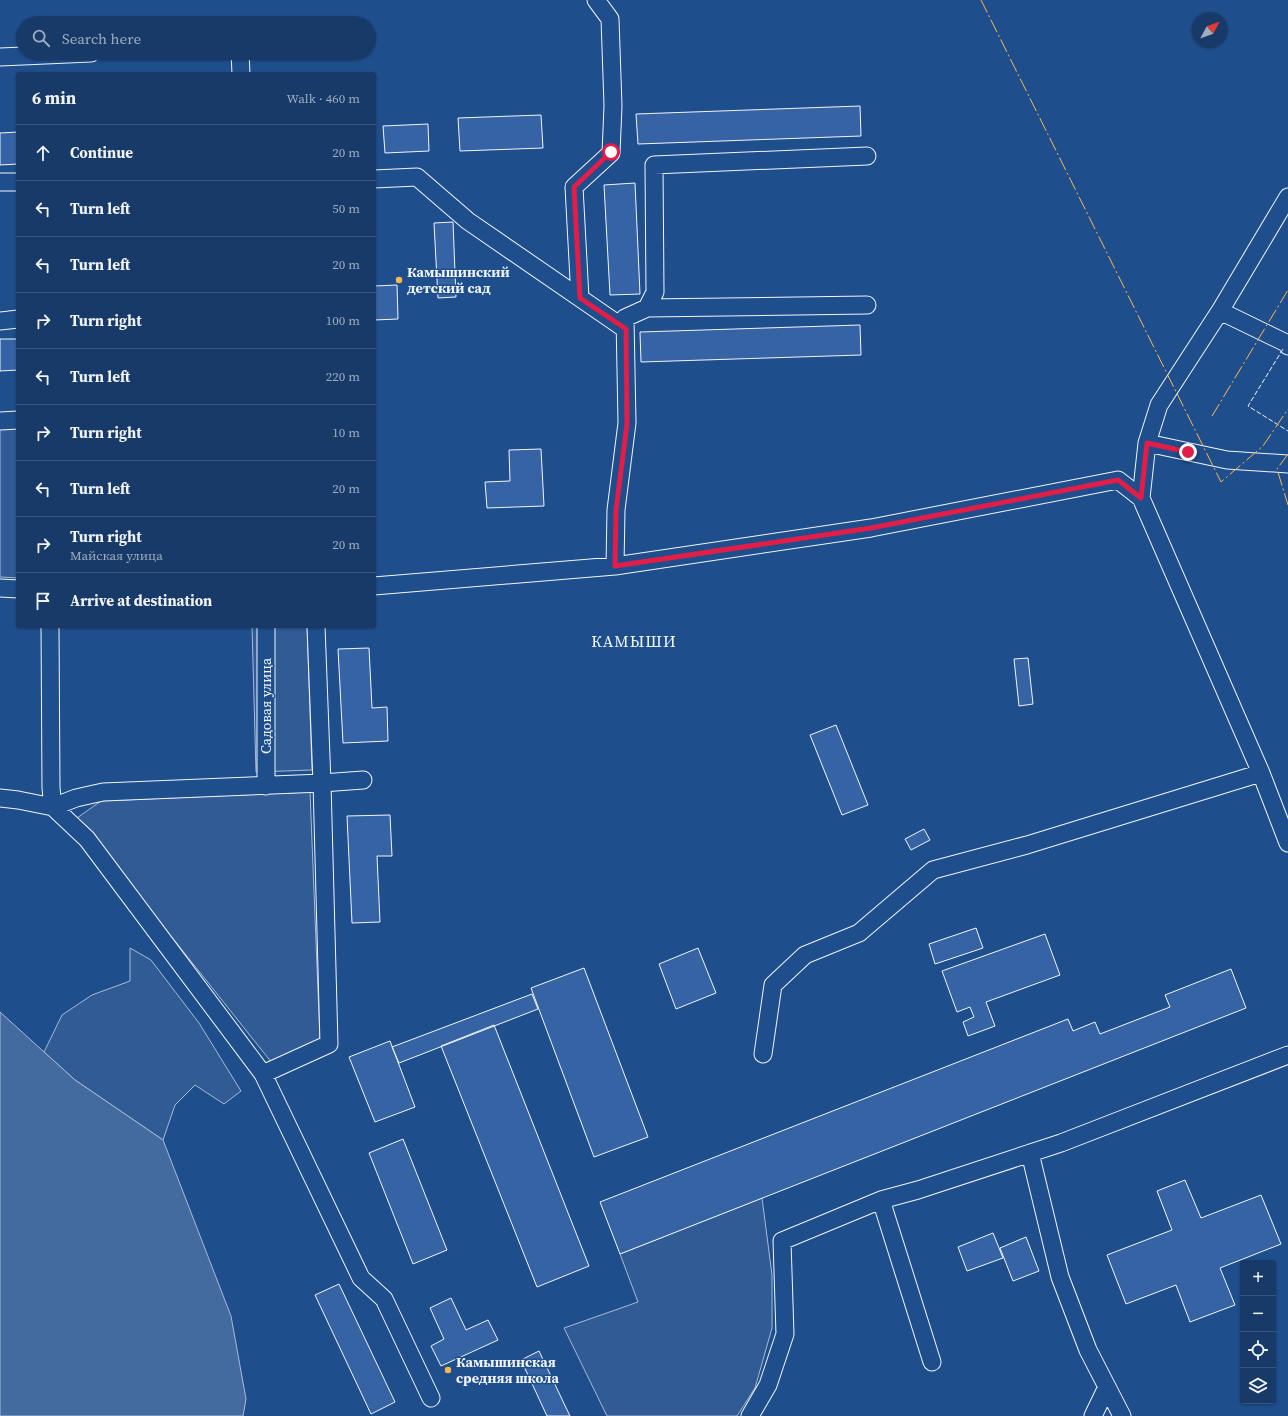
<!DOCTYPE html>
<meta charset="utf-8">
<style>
:root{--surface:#173a69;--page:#244571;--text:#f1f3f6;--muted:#9eadc0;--line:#36547d}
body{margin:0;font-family:"Source Serif 4",serif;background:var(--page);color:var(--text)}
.controls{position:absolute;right:12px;bottom:12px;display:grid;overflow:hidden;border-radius:4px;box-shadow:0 1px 3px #0004}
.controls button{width:36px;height:36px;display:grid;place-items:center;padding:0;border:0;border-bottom:1px solid var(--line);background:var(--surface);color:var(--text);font:20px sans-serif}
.compass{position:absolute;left:1192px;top:12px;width:36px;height:36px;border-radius:50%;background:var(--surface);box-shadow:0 1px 3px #0004;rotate:49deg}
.stop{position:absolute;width:12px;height:12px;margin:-9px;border:3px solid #e11d48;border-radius:50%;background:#fff}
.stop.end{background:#e11d48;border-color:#fff;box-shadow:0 1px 4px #0008}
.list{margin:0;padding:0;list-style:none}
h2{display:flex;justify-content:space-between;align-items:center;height:52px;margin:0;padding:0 16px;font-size:17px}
h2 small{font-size:13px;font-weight:400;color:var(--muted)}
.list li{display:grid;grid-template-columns:26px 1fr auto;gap:12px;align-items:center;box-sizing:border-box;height:56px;padding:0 16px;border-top:1px solid var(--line)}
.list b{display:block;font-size:15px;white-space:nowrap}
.list p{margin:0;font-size:13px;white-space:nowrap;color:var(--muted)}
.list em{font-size:13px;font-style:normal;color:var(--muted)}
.icon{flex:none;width:22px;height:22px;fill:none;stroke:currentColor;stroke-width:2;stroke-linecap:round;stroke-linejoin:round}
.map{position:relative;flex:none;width:1288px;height:1416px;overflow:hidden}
.search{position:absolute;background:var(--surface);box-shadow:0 1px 3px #0004;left:16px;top:16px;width:360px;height:44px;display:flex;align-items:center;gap:10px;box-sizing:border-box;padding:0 14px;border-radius:22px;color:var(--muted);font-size:15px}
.panel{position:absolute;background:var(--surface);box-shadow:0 1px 3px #0004;left:16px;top:72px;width:360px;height:556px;border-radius:4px}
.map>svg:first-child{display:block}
.built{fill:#305b95;stroke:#a8bbd7}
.water{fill:#446ba0;stroke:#a8bbd7}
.building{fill:#3563a3;stroke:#f2f6ff}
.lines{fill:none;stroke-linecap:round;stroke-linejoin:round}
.minor-casing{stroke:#f2f6ff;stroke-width:19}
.minor{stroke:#1f4e8c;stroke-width:17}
.fence{stroke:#f2f6ff;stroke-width:1;stroke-dasharray:5 2;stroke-linecap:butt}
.power{stroke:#ffb74d;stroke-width:1;stroke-dasharray:14 3 2 3;stroke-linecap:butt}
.route{stroke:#e11d48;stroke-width:5}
.poi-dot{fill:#ffb74d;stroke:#1f4e8c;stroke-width:1.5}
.labels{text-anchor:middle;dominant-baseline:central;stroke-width:3;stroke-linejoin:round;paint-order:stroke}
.poi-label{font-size:14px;font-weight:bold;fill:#f2f6ff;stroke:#1f4e8c;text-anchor:start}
.street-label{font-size:14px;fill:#f2f6ff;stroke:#1f4e8c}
.quarter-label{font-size:16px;letter-spacing:1px;fill:#f2f6ff;stroke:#1f4e8c}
</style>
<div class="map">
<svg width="1288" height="1416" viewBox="0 0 1288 1416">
<rect width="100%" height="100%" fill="#1f4e8c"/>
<path class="built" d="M18,426v152l-18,-1v-150z
M252,626h55l5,144 -56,2z
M310,792l10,249 -48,22 -195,-245 24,-17z
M130,948l21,12 48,63 42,68 -17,13 -29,-19 -20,20 -12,35 -88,-60 -31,-28 18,-37 30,-20 38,-14z
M762,1198l10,77v53l-17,60 -18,28h-130l-43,-88 74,-26 -18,-48z"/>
<path class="water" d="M0,1012l75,68 88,60 68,176 15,83 -3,17h-243z"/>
<path class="building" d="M860,106l1,30 -223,8 -2,-30z
M541,115l2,33 -83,3 -2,-33z
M428,124l1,27 -44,2 -2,-27z
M18,132v32l-18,1v-32z
M635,183l5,111 -30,1 -6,-110z
M453,222l3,75 -18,1 -4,-75z
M397,285l1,34 -24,1v-34z
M860,325l1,30 -220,7 -1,-30z
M0,339h18v31l-18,1z
M541,449l3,57 -57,2 -2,-26 25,-1 -1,-31z
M369,648l3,60 15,-1 1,34 -45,2 -5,-94z
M1028,658l5,46 -14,2 -5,-47z
M836,725l32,80 -26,10 -32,-80z
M390,815l2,41h-15l3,66 -28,1 -5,-107z
M924,829l6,11 -19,10 -6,-11z
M976,928l7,20 -48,16 -6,-20z
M1045,934l15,41 -74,27 9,24 -27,10 -5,-14 11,-5 -4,-10 -13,5 -15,-41z
M698,948l18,45 -40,16 -17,-45z
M584,968l64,169 -54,20 -63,-169z
M1231,969l15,39 -626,246 -20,-52 468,-183 5,12 22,-9 5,12 70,-27 -5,-12z
M532,994l6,15 -139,54 -7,-16z
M494,1025l95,241 -52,21 -96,-241z
M390,1041l25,66 -40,15 -26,-65z
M403,1139l44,111 -34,14 -44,-111z
M1185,1180l16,38 60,-23 20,49 -61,24 15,37 -45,17 -14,-37 -50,19 -19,-49 65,-25 -15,-39z
M993,1233l10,25 -36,13 -9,-24z
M1026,1237l13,34 -26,10 -13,-33z
M339,1284l56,118 -24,12 -56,-119z
M451,1298l15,32 22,-10 10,20 -57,26 -10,-20 13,-7 -14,-31z
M539,1351l31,65h-23l-26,-56z"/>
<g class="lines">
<g class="minor-casing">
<path id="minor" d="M240,53l1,21
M0,57l91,-4
M374,179l43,-2 51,44 157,108
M0,182h18
M580,298l-6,-111 37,-34 2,-47 -3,-87 -14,-19
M647,308l8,-16 -1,-127 213,-9
M1220,311l66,32 2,3
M0,321l18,-2
M0,421l18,-1
M1147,443l80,17 61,4
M1141,498l6,-55 12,-38 61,-94 68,-114
M615,566l1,-56 11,-87 -2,-105 22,-10 220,-3
M374,586l241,-20 256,-38 247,-48 23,18 120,275 27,70
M0,588l18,1
M50,626l1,162 2,19 23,-9 27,-6 219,-9 41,-3
M266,786v-160
M0,798l18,2 35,7 34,32 176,235 98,204 23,21 47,99
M763,1054l10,-69 32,-30 54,-22 74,-63 94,-25 234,-72
M263,1074l66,-30 -7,-261 -6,-157
M1030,1153l30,124 28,73 34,66
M881,1200l51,162
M750,1416l18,-31 17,-51 -3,-93 99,-41 37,-10 143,-47 227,-88
M1093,1416l14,-29"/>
</g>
<use href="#minor" class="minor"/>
<path class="fence" d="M1283,349l-35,57 40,25"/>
<path class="power" d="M981,0l240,482 42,-36 25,-37
M1212,416l76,-126
M1288,454l-11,15 11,36"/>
</g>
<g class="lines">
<path class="route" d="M611,152l-37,35 6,111 46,31 1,95 -11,86 -1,56 256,-38 247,-48 23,18 6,-55 41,9"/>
</g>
<g class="poi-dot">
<circle cx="399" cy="280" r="4"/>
<circle cx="448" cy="1370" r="4"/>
</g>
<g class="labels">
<g class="poi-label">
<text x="407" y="272">Камышинский<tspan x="407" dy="16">детский сад</tspan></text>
<text x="456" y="1362">Камышинская<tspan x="456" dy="16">средняя школа</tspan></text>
</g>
<g class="street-label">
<text transform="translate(266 706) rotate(-90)">Садовая улица</text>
</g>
<g class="quarter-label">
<text x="634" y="641">КАМЫШИ</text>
</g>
</g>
</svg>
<div class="controls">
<button>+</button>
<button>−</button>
<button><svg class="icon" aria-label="locate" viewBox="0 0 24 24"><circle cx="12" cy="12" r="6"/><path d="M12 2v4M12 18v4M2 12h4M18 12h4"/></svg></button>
<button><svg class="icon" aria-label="layers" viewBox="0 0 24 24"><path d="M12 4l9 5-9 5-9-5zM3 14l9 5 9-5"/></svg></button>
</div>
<svg class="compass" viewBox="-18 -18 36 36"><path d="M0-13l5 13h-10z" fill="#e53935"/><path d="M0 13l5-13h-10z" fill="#9eadc0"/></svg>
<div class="stop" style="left:611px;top:152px"></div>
<div class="stop end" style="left:1188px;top:452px"></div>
<div class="search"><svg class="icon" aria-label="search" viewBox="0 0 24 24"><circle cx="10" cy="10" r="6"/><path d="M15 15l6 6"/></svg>Search here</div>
<section class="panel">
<h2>6 min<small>Walk · 460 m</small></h2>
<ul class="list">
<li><svg class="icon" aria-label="ahead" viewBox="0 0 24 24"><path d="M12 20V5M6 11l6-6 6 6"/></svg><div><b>Continue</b></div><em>20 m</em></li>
<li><svg class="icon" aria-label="left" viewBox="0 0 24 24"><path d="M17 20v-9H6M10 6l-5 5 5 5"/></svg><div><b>Turn left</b></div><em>50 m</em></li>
<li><svg class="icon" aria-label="left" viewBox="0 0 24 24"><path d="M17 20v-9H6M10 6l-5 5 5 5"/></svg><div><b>Turn left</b></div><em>20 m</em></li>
<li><svg class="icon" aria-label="right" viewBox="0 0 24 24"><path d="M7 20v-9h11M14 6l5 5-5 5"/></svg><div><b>Turn right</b></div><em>100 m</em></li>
<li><svg class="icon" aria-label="left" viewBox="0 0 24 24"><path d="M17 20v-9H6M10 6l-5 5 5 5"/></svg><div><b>Turn left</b></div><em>220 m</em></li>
<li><svg class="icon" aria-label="right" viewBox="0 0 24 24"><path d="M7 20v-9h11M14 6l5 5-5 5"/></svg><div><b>Turn right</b></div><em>10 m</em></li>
<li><svg class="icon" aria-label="left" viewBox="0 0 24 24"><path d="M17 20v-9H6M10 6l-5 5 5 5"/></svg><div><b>Turn left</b></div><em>20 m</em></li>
<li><svg class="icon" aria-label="right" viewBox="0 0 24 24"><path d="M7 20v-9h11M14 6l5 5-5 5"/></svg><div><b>Turn right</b><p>Майская улица</p></div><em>20 m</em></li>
<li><svg class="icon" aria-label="arrive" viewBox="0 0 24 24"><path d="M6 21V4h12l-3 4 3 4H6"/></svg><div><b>Arrive at destination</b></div></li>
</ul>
</section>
</div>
